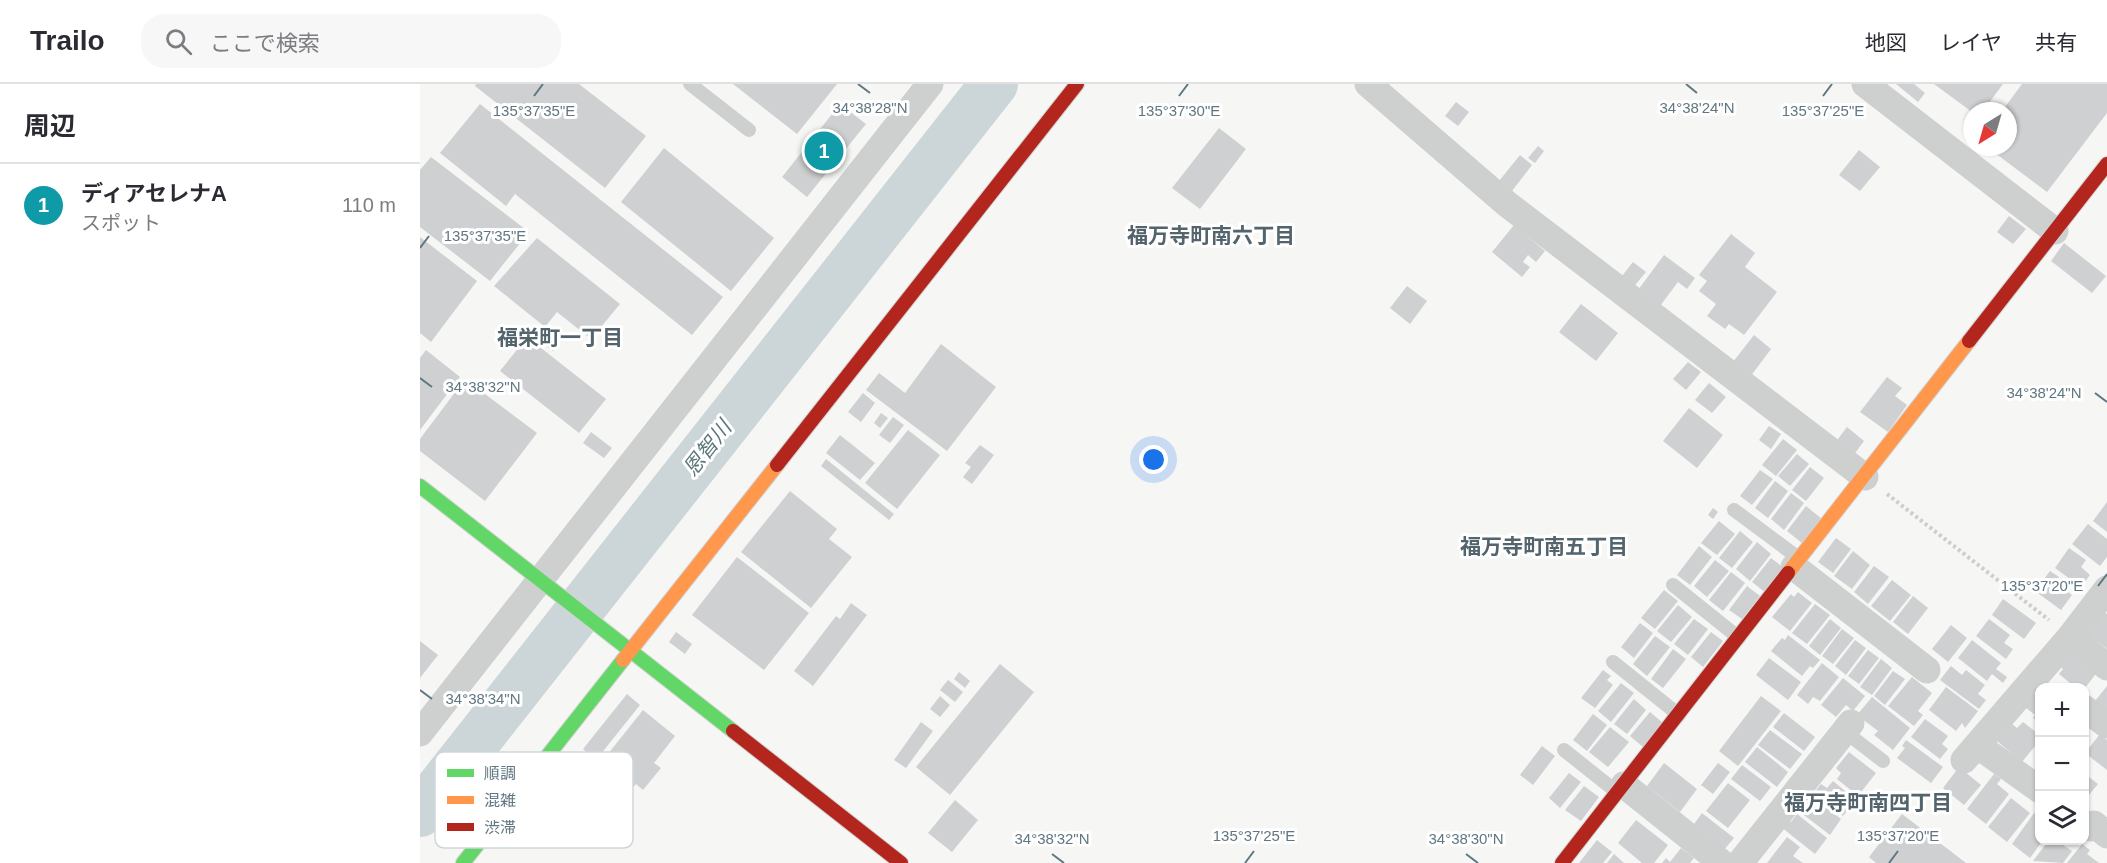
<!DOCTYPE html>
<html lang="ja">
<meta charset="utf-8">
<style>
:root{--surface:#fff;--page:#f7f7f7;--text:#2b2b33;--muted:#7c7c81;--line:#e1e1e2;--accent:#5a6169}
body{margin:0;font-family:Arial,"Noto Sans JP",sans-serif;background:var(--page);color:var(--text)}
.controls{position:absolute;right:18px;bottom:18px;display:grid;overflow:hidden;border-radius:12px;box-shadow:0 2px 4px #0004}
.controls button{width:54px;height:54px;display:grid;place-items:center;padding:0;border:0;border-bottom:2px solid var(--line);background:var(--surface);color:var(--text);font:30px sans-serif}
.compass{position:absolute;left:1543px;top:18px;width:54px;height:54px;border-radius:50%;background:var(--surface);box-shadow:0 2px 4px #0004;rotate:217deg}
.you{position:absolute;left:734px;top:376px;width:21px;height:21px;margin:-15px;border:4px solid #fff;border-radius:50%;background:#1a73e8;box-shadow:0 0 0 9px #1a73e833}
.badge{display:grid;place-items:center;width:39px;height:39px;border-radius:50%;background:var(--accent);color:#fff;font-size:20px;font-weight:700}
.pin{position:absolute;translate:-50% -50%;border:3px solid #fff;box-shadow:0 2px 6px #0006}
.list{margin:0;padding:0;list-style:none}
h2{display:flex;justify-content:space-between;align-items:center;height:78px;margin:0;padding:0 24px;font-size:26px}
h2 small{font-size:20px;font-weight:400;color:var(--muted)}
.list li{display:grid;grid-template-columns:39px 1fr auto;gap:18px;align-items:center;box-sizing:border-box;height:84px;padding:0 24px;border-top:2px solid var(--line)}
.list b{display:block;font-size:22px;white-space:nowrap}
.list p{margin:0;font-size:20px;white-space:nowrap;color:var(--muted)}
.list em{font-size:20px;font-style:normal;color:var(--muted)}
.icon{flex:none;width:33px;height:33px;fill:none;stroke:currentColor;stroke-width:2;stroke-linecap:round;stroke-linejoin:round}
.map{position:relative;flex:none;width:1687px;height:779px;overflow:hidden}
header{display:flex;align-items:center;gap:36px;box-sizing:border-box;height:84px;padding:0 30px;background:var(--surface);border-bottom:2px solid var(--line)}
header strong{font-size:28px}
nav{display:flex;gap:33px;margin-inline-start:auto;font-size:21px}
.search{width:420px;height:54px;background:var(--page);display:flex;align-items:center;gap:15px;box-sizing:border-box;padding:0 21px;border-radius:24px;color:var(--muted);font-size:22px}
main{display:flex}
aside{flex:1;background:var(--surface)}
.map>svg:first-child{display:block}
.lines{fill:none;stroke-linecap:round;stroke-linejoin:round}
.river{stroke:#ccd6d8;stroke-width:48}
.building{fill:#ced0d1}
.fast-casing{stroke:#d2d3d3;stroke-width:16}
.slow-casing{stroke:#d2d3d3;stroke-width:16}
.jam-casing{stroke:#d2d3d3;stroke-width:16}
.path{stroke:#cccdcd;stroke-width:4;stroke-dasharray:3 3;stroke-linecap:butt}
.lane{stroke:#ced0d0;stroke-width:14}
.street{stroke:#ced0d0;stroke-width:27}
.fast{stroke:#63d668;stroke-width:14}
.slow{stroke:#ff974d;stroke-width:14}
.jam{stroke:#b3261e;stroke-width:14}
.ticks{fill:none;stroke:#607781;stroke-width:2}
.labels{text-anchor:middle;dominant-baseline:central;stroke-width:6;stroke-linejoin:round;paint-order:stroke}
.neighbourhood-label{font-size:21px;font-weight:bold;fill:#53646c;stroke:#fff}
.water-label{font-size:21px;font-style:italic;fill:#5b777c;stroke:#fff}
.key{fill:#fff;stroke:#cfd6d9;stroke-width:1.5}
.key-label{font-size:16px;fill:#607781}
.ticks-label{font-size:15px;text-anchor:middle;fill:#607781;stroke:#fff;stroke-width:6;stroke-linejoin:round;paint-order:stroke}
</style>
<header>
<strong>Trailo</strong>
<div class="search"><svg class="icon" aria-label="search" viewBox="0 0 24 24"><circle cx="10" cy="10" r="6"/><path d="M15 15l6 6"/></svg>ここで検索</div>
<nav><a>地図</a><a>レイヤ</a><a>共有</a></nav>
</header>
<main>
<aside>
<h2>周辺<small></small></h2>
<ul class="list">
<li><span class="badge" style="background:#0f9aa8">1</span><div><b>ディアセレナA</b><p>スポット</p></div><em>110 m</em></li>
</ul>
</aside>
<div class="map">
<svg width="1687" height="779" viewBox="0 0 1687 779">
<rect width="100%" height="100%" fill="#f6f6f5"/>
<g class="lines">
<path class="river" d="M0,729l574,-729"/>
</g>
<path class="building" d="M56,0h103l67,52 -41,52 -130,-102z
M313,0h104l-40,50z
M1476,0h18l11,9 -7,9z
M1514,0h69l-20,27 -11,1z
M1602,0h85v29l-60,79 -60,-45h21v-36h-6z
M1036,18l13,10 -11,14 -13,-10z
M60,20l243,193 -31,38 -177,-141 -9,12 -66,-53z
M420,20l26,20 -59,73 -25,-20z
M799,44l27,21 -46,60 -28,-21z
M1118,62l6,5 -9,12 -7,-5z
M244,64l110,90 -43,53 -110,-89z
M1439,66l21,17 -20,24 -21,-16z
M1100,71l12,10 -20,26 -13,-10z
M11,73l98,75 -39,49 -70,-54v-57z
M1589,132l17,13 -13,15 -16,-12z
M1094,141l31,26 -9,11 -8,-7 -5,7 7,5 -8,10 -30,-25z
M1311,150l24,19 -10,14 32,25 -33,43 -15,-11 -4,5 -18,-13 9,-12 -17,-13 8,-10 -8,-6z
M0,153l57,44 -46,61 -11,-9z
M117,154l83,66 -29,35 -34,-27 -12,15 -51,-41z
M1644,159l42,33 -14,17 -41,-32z
M1244,171l31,23 -8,11 -9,-7 -21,28 -22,-16z
M1213,178l13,10 -15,18 -13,-9z
M987,202l20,15 -17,23 -20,-16z
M1161,220l37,29 -22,28 -37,-29z
M121,243l19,15 -7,9 -20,-15z
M1334,251l17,14 -24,32 -18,-14z
M107,253l79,62 -27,34 -79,-62z
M521,260l55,43 -49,64 -81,-61 13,-17 26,20z
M6,266l34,27 -40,53v-72z
M1268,278l13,10 -15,18 -13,-11z
M1467,293l15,11 -7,8 12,9 -19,27 -28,-20z
M45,295l72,54 -52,68 -65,-50v-12z
M1289,299l17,14 -14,16 -17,-13z
M443,309l12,10 -14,19 -13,-10z
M1269,324l34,27 -26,33 -34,-27z
M461,329l7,5 -8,10 -6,-5z
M473,333l11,8 -14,18 -11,-8z
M1349,342l12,8 -10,15 -12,-9z
M1427,343l17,14 -14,19 -18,-13z
M488,346l32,25 -43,54 -32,-26z
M171,348l21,16 -8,10 -21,-15z
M420,351l35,28 -15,17 -34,-27z
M1363,355l14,11 -21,26 -14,-11z
M560,361l14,10 -22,29 -9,-7 8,-10 -6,-4z
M1377,370l12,10 -19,22 -12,-10z
M406,375l68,55 -5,6 -68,-54z
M1390,383l14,11 -18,23 -14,-11z
M1340,386l13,9 -21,26 -12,-9z
M1355,397l13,10 -20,27 -13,-10z
M370,407l47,38 -8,10 23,18 -41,51 -70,-56z
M1371,409l13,10 -20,27 -13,-11z
M1687,418v30l-14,-11z
M1386,422l16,13 -20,24 -15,-12z
M1293,424l5,4 -5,7 -5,-4z
M1299,437l16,13 -18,21 -16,-12z
M1668,440l19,15v18l-7,9 -28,-22z
M1320,447l13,11 -21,26 -13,-10z
M1416,454l15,11 -18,24 -15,-11z
M1337,458l14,12 -21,27 -14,-12z
M1279,462l13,11 -22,28 -13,-10z
M1649,464l17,12 -5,7 9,8 -9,12 -26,-19z
M1433,467l17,14 -18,24 -18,-13z
M317,473l72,56 -45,57 -72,-55z
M1351,474l14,11 -19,24 -14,-11z
M1295,476l14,11 -22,26 -13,-11z
M1454,482l15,11 -21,27 -14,-12z
M1630,487l9,6 -4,5 17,13 -11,15 -26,-19z
M1311,488l14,11 -22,28 -14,-11z
M1472,496l19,15 -21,26 -19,-15z
M1327,502l13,10 -18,23 -13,-9z
M1244,506l14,11 -23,28 -14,-11z
M1378,508l14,11 -22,28 -18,-14 19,-23 3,3z
M1493,512l15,12 -20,26 -15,-12z
M1583,515l33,24 -12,16 -32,-24z
M431,519l16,12 -54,71 -19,-15 42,-55 4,3z
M1395,520l15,11 -23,29 -15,-11z
M1258,521l14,12 -21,25 -14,-11z
M1684,528l3,2v35l-20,-15z
M1274,535l14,10 -20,26 -14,-11z
M1410,535l11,9 -21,27 -11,-9z
M1569,535l21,16 -6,8 9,6 -7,10 -30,-23z
M1220,539l13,10 -19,25 -13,-11z
M1531,541l16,13 -19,24 -16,-13z
M1422,545l12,9 -21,26 -11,-8z
M256,548l16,12 -7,10 -16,-12z
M1291,548l12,9 -20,26 -12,-10z
M1368,551l32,25 -7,8 -3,-2 -8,10 -31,-25 11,-13 3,2z
M1235,552l15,11 -23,29 -14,-12z
M1435,556l11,8 -20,27 -11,-9z
M1552,556l29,23 -5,6 11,8 -4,6 -11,-9 -5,7 -29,-23z
M0,557l18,14 -18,23z
M1253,565l13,10 -23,29 -12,-9z
M1448,566l11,8 -20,26 -11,-8z
M1650,566l28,21 -13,17h-9l-17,-14 4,-5 -5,-4z
M1349,574l32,24 -13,18 -32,-25z
M1461,575l11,9 -20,27 -12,-8z
M1402,579l17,14 -19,24 -7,-4 -5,7 -11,-9z
M580,580l34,28 -84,103 -34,-28z
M1531,582l11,9 4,-5 19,15 -7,9 8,6 -7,9 -39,-29z
M1183,586l8,6 -4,4 6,5 -18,23 -14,-10z
M1473,587l12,8 -20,26 -11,-9z
M539,588l11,9 -5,7 -11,-9z
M1492,593l20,16 -14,18 5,4 -9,11 -26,-20z
M1423,594l22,18 -12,15 -7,-6 -10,12 -15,-12z
M528,596l15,12 -8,10 -15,-12z
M1201,599l13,10 -23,29 -13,-11z
M1687,602v25l-12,-10z
M1526,603l32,24 -13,17 -3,-5 -6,8 -27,-21z
M1620,606v33l-7,-5 2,-3 -15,-12z
M207,610l13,11 -44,55 -13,-11z
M520,612l10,9 -10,12 -10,-8z
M1341,612l20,15 -43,55 -19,-15z
M1452,613l38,31 -17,22 -19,-15 4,-4 -21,-16z
M1214,615l12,11 -19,24 -13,-10z
M223,626l32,26 -21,27 7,5 -18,22 -7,-6 -5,6 -31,-26z
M1230,628l13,11 -20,24 -13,-11z
M1364,629l31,24 -11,14 -31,-24z
M1173,630l14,11 -20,26 -14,-11z
M1505,635l23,17 -6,8 6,5 -8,10 -29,-22z
M501,638l12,9 -27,37 -12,-8z
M1603,638l17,13v5l-18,22 -25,-21 14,-18 6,5z
M1190,643l19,15 -21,25 -19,-15z
M1350,646l32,24 -12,15 -32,-24z
M1680,650l7,6v30l-22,-17z
M1486,656l37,27 -12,16 -34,-25 8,-10 -3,-2z
M1122,662l13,10 -22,29 -13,-10z
M1337,663l31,25 -11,15 -32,-25z
M1429,668l27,21 -18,23 -21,-17 4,-6 -5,-5z
M1244,679l33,26 -17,23 -33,-26z
M1298,679l12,9 -17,22 -12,-9z
M1322,681l29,22 -11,14 -29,-22z
M1539,683l22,18 -17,20 -21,-17z
M1664,684l4,2 -3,4 13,10 -14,17z
M1149,689l12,9 -21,26 -11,-10z
M1574,690l7,5 -4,5 12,10 -23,30 -19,-15z
M1413,697l23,19 -13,16 -29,-23 7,-9 6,4z
M1308,699l22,17 -22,28 -22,-17z
M1164,702l15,11 -18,24 -16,-11z
M1591,714l19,15 -23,29 -19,-15z
M1383,715l14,11 4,-6 20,15 -11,16 -34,-26z
M535,716l23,20 -26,32 -24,-19z
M1282,729l32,25 -11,13 -31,-24z
M1614,729l6,4v23h3l-13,18 -18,-14z
M1377,730l30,24 -12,16 -34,-27 6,-9 4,4z
M1482,730l64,49h-90l-7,-6z
M1216,736l32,25 -14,18h-12l-24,-20z
M1367,753l13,10 -7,9 10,7h-36z
M1177,756l15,12 -9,11h-24z
M1629,756h13l-2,3 12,8 -9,12 -30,-2z
M1662,760l8,6 -3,4 12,9h-32z
M1261,764l13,10 -4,5h-28l4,-5 4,4z
M1194,770l10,9h-17z"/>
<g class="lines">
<g class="fast-casing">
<path id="fast" d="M0,402l313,245
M43,779l160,-203"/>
</g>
<g class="slow-casing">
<path id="slow" d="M1368,489l181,-232
M203,576l154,-195"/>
</g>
<g class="jam-casing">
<path id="jam" d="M1549,257l138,-177
M357,381l300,-381
M313,647l168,132
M1142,779l226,-290"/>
</g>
<path class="path" d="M1467,410l162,126"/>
<path class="lane" d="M270,0l59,46
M1314,426l66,49
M1253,501l66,53
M1193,578l66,53
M1424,647l39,30
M1144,666l54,43"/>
<path class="street" d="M948,0l139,120 358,273
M1445,0l190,147
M1374,483l133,103
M1687,505l-37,48 37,30
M1664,624l23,17
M0,649l510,-649
M1557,661l63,45
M1544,676l106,-123
M1204,701l98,78
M1664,739l7,5 3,-4 13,11
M1320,779l111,-140"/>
<use href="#fast" class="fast"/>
<use href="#slow" class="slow"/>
<use href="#jam" class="jam"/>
</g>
<path class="ticks" d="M438,0l12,9M1266,0l11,9M114,12l9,-12M759,12l9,-12M1403,12l9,-12M0,164l9,-12M0,294l12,9M1675,309l12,9M1678,502l9,-12M0,606l12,9M632,770l12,9M1046,770l12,9M825,779l9,-12M1469,779l9,-12"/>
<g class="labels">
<g class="neighbourhood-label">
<text x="791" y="151">福万寺町南六丁目</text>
<text x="140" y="253">福栄町一丁目</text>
<text x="1124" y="462">福万寺町南五丁目</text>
<text x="1448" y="718">福万寺町南四丁目</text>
</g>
<g class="water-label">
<text transform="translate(287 364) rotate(-52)">恩智川</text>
</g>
</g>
<rect x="15" y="668" width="198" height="96" rx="9" class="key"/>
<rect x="27" y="685" width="27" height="8" fill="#63d668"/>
<rect x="27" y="712" width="27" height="8" fill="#ff974d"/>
<rect x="27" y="739" width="27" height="8" fill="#b3261e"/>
<g class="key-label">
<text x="64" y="695">順調</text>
<text x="64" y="722">混雑</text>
<text x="64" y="749">渋滞</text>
</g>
<g class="ticks-label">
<text x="450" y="29">34°38'28"N</text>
<text x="1277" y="29">34°38'24"N</text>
<text x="114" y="32">135°37'35"E</text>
<text x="759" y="32">135°37'30"E</text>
<text x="1403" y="32">135°37'25"E</text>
<text x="65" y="157">135°37'35"E</text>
<text x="63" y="308">34°38'32"N</text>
<text x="1624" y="314">34°38'24"N</text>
<text x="1622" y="507">135°37'20"E</text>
<text x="63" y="620">34°38'34"N</text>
<text x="834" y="757">135°37'25"E</text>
<text x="1478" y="757">135°37'20"E</text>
<text x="632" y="760">34°38'32"N</text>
<text x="1046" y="760">34°38'30"N</text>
</g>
</svg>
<div class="controls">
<button>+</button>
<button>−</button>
<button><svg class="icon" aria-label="layers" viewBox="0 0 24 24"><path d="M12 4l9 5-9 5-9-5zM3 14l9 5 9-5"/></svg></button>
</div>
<svg class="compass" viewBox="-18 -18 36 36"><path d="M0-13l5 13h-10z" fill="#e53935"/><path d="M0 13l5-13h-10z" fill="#7c7c81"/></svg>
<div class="you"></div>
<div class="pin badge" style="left:404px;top:67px;background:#0f9aa8">1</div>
</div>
</main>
